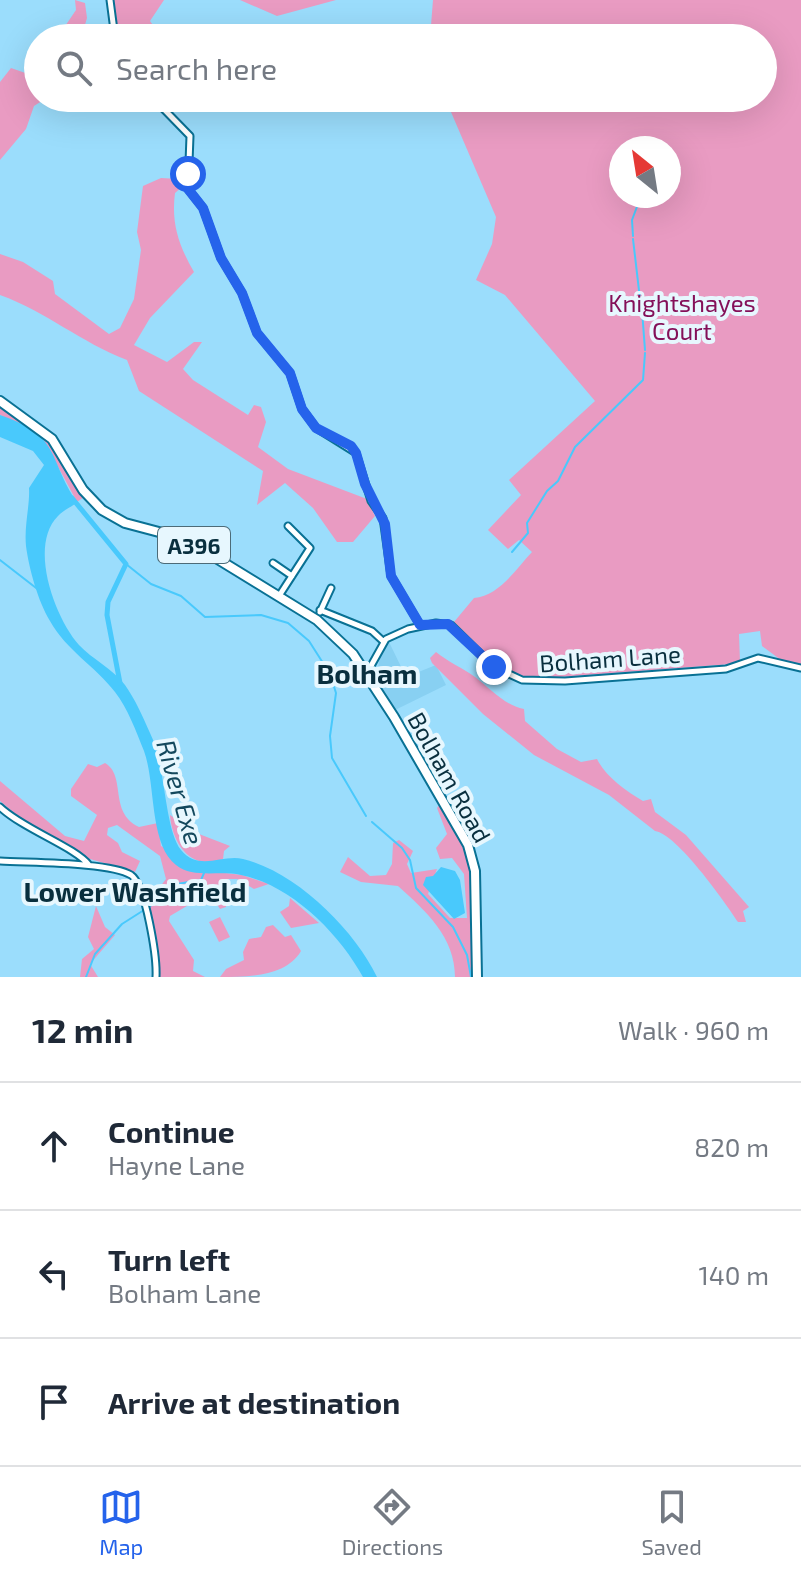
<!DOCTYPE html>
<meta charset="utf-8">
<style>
:root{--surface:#fff;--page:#f2f2f3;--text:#1f2937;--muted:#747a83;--line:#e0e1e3;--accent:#2563eb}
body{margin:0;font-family:"Exo 2",sans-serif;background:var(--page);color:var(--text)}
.compass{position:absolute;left:609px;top:136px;width:72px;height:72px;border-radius:50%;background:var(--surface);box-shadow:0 8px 32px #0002;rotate:330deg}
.stop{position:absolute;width:24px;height:24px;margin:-18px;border:6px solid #2563eb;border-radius:50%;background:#fff}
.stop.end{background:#2563eb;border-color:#fff;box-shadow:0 2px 8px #0008}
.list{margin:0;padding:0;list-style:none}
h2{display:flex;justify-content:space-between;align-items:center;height:104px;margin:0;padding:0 32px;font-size:34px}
h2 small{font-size:26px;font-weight:400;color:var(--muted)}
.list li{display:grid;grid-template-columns:52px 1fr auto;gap:24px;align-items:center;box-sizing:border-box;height:128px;padding:0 32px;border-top:2px solid var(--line)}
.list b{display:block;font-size:30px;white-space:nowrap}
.list p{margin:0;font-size:26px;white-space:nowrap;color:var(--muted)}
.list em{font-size:26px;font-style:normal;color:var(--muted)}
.icon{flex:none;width:44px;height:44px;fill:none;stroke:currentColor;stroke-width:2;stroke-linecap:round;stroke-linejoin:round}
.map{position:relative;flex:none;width:801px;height:977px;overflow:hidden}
.search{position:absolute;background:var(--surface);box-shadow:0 8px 32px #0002;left:24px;right:24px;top:24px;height:88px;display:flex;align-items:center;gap:20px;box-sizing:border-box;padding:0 28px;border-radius:44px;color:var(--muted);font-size:30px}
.sheet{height:488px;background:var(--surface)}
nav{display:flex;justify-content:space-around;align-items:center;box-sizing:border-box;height:112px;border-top:2px solid var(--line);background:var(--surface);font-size:22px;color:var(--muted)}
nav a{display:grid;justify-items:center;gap:4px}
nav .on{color:var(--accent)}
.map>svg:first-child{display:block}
.built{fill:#88d0f2}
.green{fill:#e99bc2;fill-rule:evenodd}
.water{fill:#49c9fc}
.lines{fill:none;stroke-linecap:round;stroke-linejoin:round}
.stream{stroke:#49c9fc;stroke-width:2}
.canal{stroke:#49c9fc;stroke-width:5}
.street-casing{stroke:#097194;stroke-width:9}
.primary-casing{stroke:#097194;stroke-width:12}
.street{stroke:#fff;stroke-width:5}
.primary{stroke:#fff;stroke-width:8}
.route{stroke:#2563eb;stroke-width:10}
.labels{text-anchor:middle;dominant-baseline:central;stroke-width:8;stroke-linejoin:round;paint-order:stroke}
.shield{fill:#e7f7fe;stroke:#4c6b78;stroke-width:2}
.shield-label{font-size:22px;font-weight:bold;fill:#092f3e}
.park-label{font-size:24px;fill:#841059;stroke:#e7f7fe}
.street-label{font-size:24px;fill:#092f3e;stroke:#e7f7fe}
.water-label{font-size:26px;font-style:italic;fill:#13485d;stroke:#e7f7fe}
.quarter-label{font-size:28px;font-weight:bold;fill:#092f3e;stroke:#e7f7fe}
</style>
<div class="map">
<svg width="801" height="977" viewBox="0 0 801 977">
<rect width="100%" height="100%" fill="#9bddfc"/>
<path class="built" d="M389,642l17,35 30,-12 10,20 -53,26 -17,-35 5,-23z"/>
<path class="green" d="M75,0l10,3 2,15 -5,17 -25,3 19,-28z
M113,0h51l-14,21 5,7 -2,10h-36z
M240,0h96l-59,16z
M433,0h368v666l-16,-3 -23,-17 -2,-15 -21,3 1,28 -8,2 -198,15c-37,-6 -55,-32 -80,-57l20,-24c25,-2 42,-29 58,-46l-13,-12 -11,9 -20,-19 33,-35 -12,-15 86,-79 -90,-106 -29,-15 16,-36 4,-27 -51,-119h318v-60h-333zM621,148h48v48h-48z
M11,68l23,8 4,-8v30l7,1 -11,7 -8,23 -26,31v-78z
M161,178l18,1 3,8 -7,6c-4,31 4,53 19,79l-44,46 -16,27 33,17 27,-20h8l-19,27 10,11 55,35 6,-10 7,2 5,15 -8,25 30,22 79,30 8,17 -22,26h-16l-24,-34 -28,-25 -28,22 6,-34 -124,-80 -12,-31c-47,-18 -80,-48 -127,-65v-41l23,8 30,19 2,13 54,40 11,-6 14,-29 7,-49 -4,-18 6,-46z
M0,407l48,33 36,57 -7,5 -36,-67 -41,-20z
M436,652c12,10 27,16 39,25 16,12 29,28 49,32l1,12 32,28 24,13 16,-3c8,17 29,32 46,42l8,-2 4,13 31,23 63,72 -6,4 3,11h-8c-13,-20 -61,-88 -83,-91l-46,-36 -75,-40 -51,-41 -51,-51 -2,-5z
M105,763c22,13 3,49 34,64l19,-4 3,23 56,26 25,3 27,9 -15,5 -17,-10h-11v28l-6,2 -6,-9 -4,5 -18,-2 -22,13 -1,5 25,39 -1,11 12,6h-45l-2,-27 -17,-66 15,8 10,-13 -6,-23 -43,-31 -9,3 -1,7 11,8 4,9 18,9 -5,11 -45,-13 -64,-36 -26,-22v-20l65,55 19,5 13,-26 -26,-19v-7l17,-25 9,3z
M440,804l25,41 6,22 3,110h-19c0,-40 -29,-66 -57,-91l-37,-4 -21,-10 8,-15 22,19 16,-1 6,-11 1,-21 6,-3 14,11 -6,13 4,9 26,-4 -9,25 22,24h17l-3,-44 -12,-16 -12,1 -4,-11 11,-14 -10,-26z
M170,815l29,19 31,12 -6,5 -1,8c-31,13 -51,-15 -53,-44z
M290,898l29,25 -28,5 -11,-16 9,-6z
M96,906l9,21 10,8 -25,29 8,13h-18l2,-18 12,-10 -6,-12z
M220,917l10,20 -11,5 -10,-20z
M273,925l12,12 6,-2 10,16c-15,26 -54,26 -81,26l6,-8 18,-9 -1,-8 6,-13 12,-2 5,-10z"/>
<path class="water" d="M0,415c62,21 47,43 77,87 -5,5 -14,8 -19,14 -30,30 -3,102 21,129 13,14 34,24 46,40 10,14 18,32 25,48 16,32 14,95 31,117 18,22 41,4 62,9 53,13 111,70 134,118h-14c-24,-44 -72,-92 -122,-102 -21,-5 -48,4 -65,-10 -27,-21 -20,-81 -32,-114 -8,-20 -16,-42 -29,-59 -20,-26 -49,-42 -65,-71 -12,-20 -21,-52 -24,-75 -2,-21 4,-40 3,-58l15,-23 -11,-14 -33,-14z
M441,867l14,4 5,9 5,33 -11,6 -31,-34 3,-8 7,-1z"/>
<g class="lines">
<path class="stream" d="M633,236l-1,-16 9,-24
M633,239l7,60
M642,310l3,40
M512,552l16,-19 -1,-10 20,-32 11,-10 17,-34 68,-67 2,-27
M0,560l40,31
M126,564l25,20 30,12 24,21 56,-2 27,8 21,18 21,33 6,19 -6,43 2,22 34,58
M372,822l30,26 8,12 6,28 37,39 14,28 4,22
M86,977l9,-23 27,-30 44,-28 11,-12 24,-4 3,-7"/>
<path class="canal" d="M72,498l54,66 -18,38 -1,13 13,68"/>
<g class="street-casing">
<path id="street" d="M110,0l5,38
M153,98l37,38 -2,53 15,19 18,50 21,35 15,40 33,40 12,36 14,19 40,25 15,48 12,17 8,58 29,49
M273,563l19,13
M279,596l31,-48 -22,-22
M320,610l52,21 12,11
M320,612l11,-24
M367,673l19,-34 22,-10 28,-6 15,2 43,42 28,13 43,1 161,-12 32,-11 43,10
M0,807c23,22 75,40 89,58
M0,861c29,2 110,1 131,14 15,10 26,83 25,102"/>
</g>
<g class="primary-casing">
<path id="primary" d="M0,401l52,38 31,51 19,20 23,13 49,13 29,14 114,70 36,34 41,63 74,128 7,26 2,106"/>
</g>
<use href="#street" class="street"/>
<use href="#primary" class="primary"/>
</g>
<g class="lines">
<path class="route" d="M188,174v15l15,19 18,50 21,35 15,40 33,40 12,36 14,19 35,18 5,7 9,31 20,40 6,52 29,49 28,-1 46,43"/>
</g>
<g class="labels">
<rect class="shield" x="158" y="527" width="72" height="36" rx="6"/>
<g class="shield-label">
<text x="194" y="545">A396</text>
</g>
<g class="park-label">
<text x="682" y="302">Knightshayes<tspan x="682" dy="28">Court</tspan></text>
</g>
<g class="street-label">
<text transform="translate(610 658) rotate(-4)">Bolham Lane</text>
<text transform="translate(450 777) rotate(61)">Bolham Road</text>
</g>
<g class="water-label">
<text transform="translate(181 792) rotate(74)">River Exe</text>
</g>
<g class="quarter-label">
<text x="367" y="673">Bolham</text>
<text x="135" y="891">Lower Washfield</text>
</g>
</g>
</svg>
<svg class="compass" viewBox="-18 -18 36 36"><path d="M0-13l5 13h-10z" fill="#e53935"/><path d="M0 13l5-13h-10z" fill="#747a83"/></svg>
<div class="stop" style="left:188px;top:174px"></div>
<div class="stop end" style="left:494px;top:667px"></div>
<div class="search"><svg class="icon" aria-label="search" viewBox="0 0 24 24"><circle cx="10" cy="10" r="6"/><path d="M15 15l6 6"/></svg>Search here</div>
</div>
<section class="sheet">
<h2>12 min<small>Walk · 960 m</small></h2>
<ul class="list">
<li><svg class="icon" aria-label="ahead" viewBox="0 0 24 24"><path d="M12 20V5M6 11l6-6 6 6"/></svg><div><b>Continue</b><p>Hayne Lane</p></div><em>820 m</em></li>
<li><svg class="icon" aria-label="left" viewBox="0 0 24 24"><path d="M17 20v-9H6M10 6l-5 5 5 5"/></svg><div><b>Turn left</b><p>Bolham Lane</p></div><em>140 m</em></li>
<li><svg class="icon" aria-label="arrive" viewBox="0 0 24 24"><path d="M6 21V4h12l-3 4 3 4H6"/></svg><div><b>Arrive at destination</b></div></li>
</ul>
</section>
<nav>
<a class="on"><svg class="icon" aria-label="map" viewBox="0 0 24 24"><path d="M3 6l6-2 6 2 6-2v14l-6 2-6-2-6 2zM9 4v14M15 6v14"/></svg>Map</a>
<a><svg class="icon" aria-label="directions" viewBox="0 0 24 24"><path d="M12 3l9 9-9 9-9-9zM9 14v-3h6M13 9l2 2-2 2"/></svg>Directions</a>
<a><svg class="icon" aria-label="saved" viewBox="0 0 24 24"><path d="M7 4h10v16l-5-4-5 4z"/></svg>Saved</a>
</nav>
